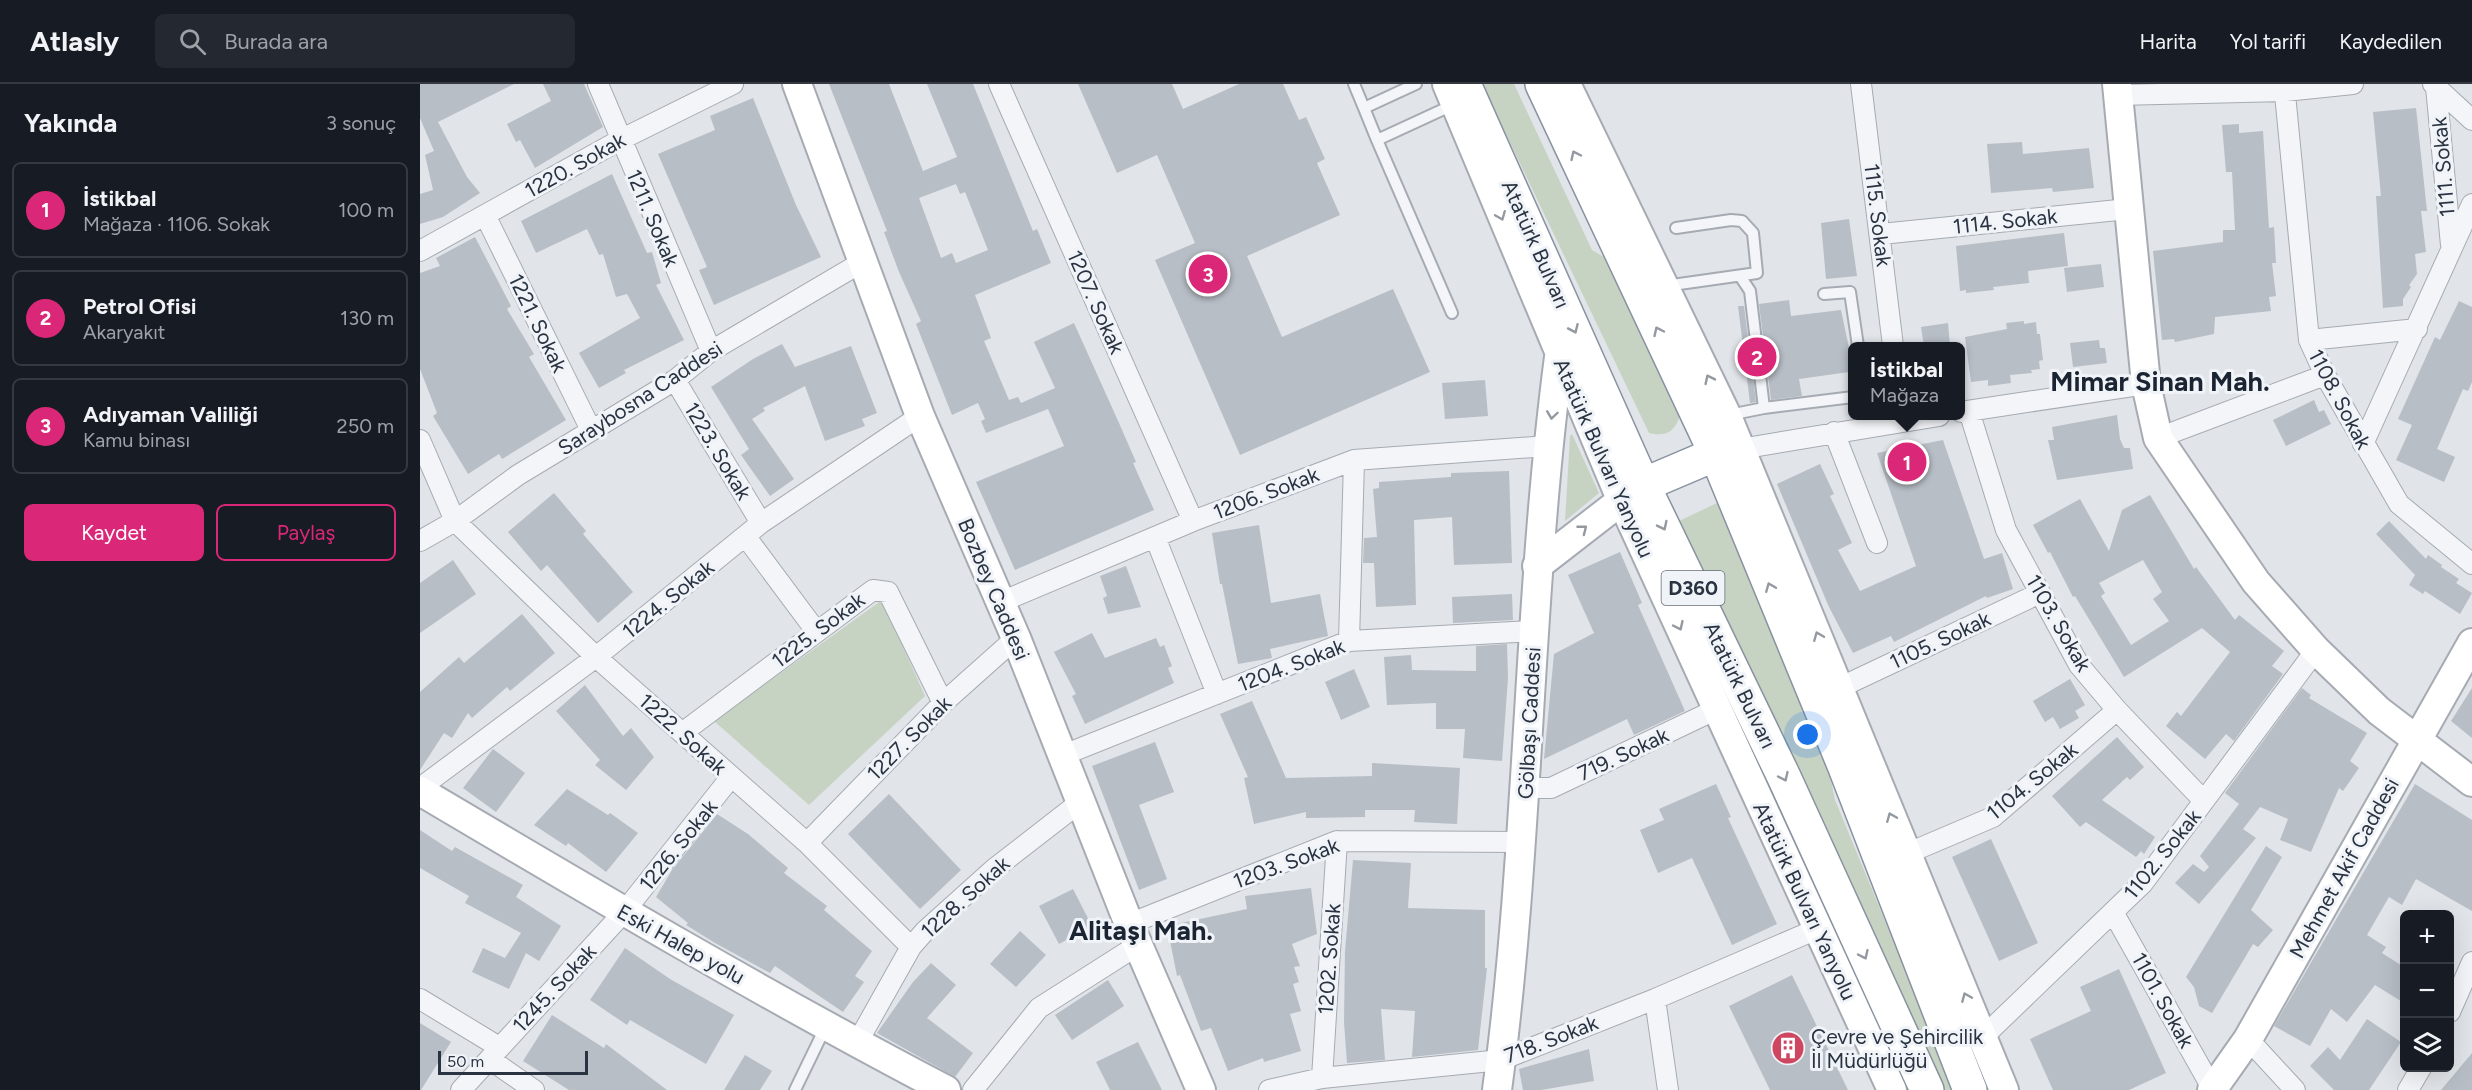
<!DOCTYPE html>
<html lang="tr">
<meta charset="utf-8">
<style>
:root{--surface:#171b24;--page:#242831;--text:#f1f3f6;--muted:#9ea1a6;--line:#363941;--accent:#db2777}
body{margin:0;font-family:Figtree,sans-serif;background:var(--page);color:var(--text)}
.controls{position:absolute;right:18px;bottom:18px;display:grid;overflow:hidden;border-radius:9px;box-shadow:0 6px 24px #0002}
.controls button{width:54px;height:54px;display:grid;place-items:center;padding:0;border:0;border-bottom:2px solid var(--line);background:var(--surface);color:var(--text);font:30px sans-serif}
.scale{position:absolute;left:18px;bottom:15px;width:150px;box-sizing:border-box;padding-left:6px;border:3px solid #293341;border-top:0;font-size:16px;line-height:21px;white-space:nowrap;color:#293341;-webkit-text-stroke:4px #f0f3f7;paint-order:stroke}
.you{position:absolute;left:1388px;top:651px;width:21px;height:21px;margin:-15px;border:4px solid #fff;border-radius:50%;background:#1a73e8;box-shadow:0 0 0 9px #1a73e833}
.badge{display:grid;place-items:center;width:39px;height:39px;border-radius:50%;background:var(--accent);color:#fff;font-size:20px;font-weight:700}
.pin{position:absolute;translate:-50% -50%;border:3px solid #fff;box-shadow:0 2px 6px #0006}
.popup{position:absolute;left:1428px;top:258px;width:117px;height:78px;box-sizing:border-box;display:grid;place-content:center;border-radius:9px;background:var(--surface);filter:drop-shadow(0 2px 4px #0005);font-size:20px;white-space:nowrap;color:var(--muted)}
.popup b{font-size:22px;color:var(--text)}
.popup::after{content:'';position:absolute;left:50%;top:100%;margin-left:-12px;border:12px solid transparent;border-top-color:var(--surface)}
.list{margin:0;padding:0;list-style:none}
h2{display:flex;justify-content:space-between;align-items:center;height:78px;margin:0;padding:0 24px;font-size:26px}
h2 small{font-size:20px;font-weight:400;color:var(--muted)}
.list li{display:grid;grid-template-columns:39px 1fr auto;gap:18px;align-items:center;box-sizing:border-box;height:96px;margin:0 12px 12px;padding:0 12px;border:2px solid var(--line);border-radius:9px}
.list b{display:block;font-size:22px;white-space:nowrap}
.list p{margin:0;font-size:20px;white-space:nowrap;color:var(--muted)}
.list em{font-size:20px;font-style:normal;color:var(--muted)}
.actions{display:flex;gap:12px;padding:18px 24px}
.actions a{flex:1;padding:14px 0;border:2px solid var(--accent);border-radius:9px;text-align:center;font-size:21px;color:var(--accent)}
.actions .main{background:var(--accent);color:#fff}
.icon{flex:none;width:33px;height:33px;fill:none;stroke:currentColor;stroke-width:2;stroke-linecap:round;stroke-linejoin:round}
.map{position:relative;flex:none;width:2052px;height:1006px;overflow:hidden}
header{display:flex;align-items:center;gap:36px;box-sizing:border-box;height:84px;padding:0 30px;background:var(--surface);border-bottom:2px solid var(--line)}
header strong{font-size:28px}
nav{display:flex;gap:33px;margin-inline-start:auto;font-size:21px}
.search{width:420px;height:54px;background:var(--page);display:flex;align-items:center;gap:15px;box-sizing:border-box;padding:0 21px;border-radius:9px;color:var(--muted);font-size:22px}
main{display:flex}
aside{flex:1;background:var(--surface)}
.map>svg:first-child{display:block}
.green{fill:#c7d3c2}
.building{fill:#b8bec6;fill-rule:evenodd}
.lines{fill:none;stroke-linecap:round;stroke-linejoin:round}
.lane-casing{stroke:#a6abb3;stroke-width:14}
.street-casing{stroke:#a6abb3;stroke-width:22}
.secondary-casing{stroke:#a6abb3;stroke-width:32}
.highway-casing{stroke:#8892a0;stroke-width:36}
.lane{stroke:#f3f5f8;stroke-width:10}
.street{stroke:#f3f5f8;stroke-width:20}
.secondary{stroke:#fff;stroke-width:28}
.highway{stroke:#fff;stroke-width:33}
.oneway{stroke:#9499a0}
.labels{text-anchor:middle;dominant-baseline:central;stroke-width:6;stroke-linejoin:round;paint-order:stroke}
.shield{fill:#f0f3f7;stroke:#656d78;stroke-width:1.5}
.shield-label{font-size:20px;font-weight:bold;fill:#293341}
.street-label{font-size:21px;fill:#293341;stroke:#f0f3f7}
.poi-label{font-size:21px;fill:#293341;stroke:#f0f3f7;text-anchor:start}
.district-label{font-size:27px;font-weight:bold;fill:#1b2432;stroke:#f0f3f7}
</style>
<header>
<strong>Atlasly</strong>
<div class="search"><svg class="icon" aria-label="search" viewBox="0 0 24 24"><circle cx="10" cy="10" r="6"/><path d="M15 15l6 6"/></svg>Burada ara</div>
<nav><a>Harita</a><a>Yol tarifi</a><a>Kaydedilen</a></nav>
</header>
<main>
<aside>
<h2>Yakında<small>3 sonuç</small></h2>
<ul class="list">
<li><span class="badge">1</span><div><b>İstikbal</b><p>Mağaza · 1106. Sokak</p></div><em>100 m</em></li>
<li><span class="badge">2</span><div><b>Petrol Ofisi</b><p>Akaryakıt</p></div><em>130 m</em></li>
<li><span class="badge">3</span><div><b>Adıyaman Valiliği</b><p>Kamu binası</p></div><em>250 m</em></li>
</ul>
<div class="actions"><a class="main">Kaydet</a><a>Paylaş</a></div>
</aside>
<div class="map">
<svg width="2052" height="1006" viewBox="0 0 2052 1006">
<rect width="100%" height="100%" fill="#e1e4e9"/>
<path class="green" d="M1062,0h32l78,166 17,10 71,155c-5,17 -14,22 -31,18z
M1152,350l27,59 -34,28 5,-85z
M1297,419l59,136 53,132 6,29 120,290h-11l-265,-569z
M462,516l43,96 -116,109 -95,-84z"/>
<path class="building" d="M0,0h94l-76,38 29,55 13,16 -37,24 -23,7v-30l13,-4 -8,-35 9,-4 -14,-33z
M123,0h41l19,43 -68,41 -15,-28 -4,2 -9,-18 44,-23z
M409,0h60l34,87 34,-14 -30,-73h46l60,147 4,-2 14,34 -76,32 16,43 -7,3 25,59 9,-3 3,6 34,-15 -21,-46 40,-19 45,100 17,39 -3,1 21,47 -139,60 -39,-88 88,-36 -16,-37 -62,24 -5,-12 4,-2 -7,-16 -26,12 -36,-91 5,-3 -22,-49 -15,-40 3,-1zM536,100l4,10 5,-2 23,58 -32,13 -4,-10 -11,5 -22,-60z
M658,0h94l11,25 56,-25h44l16,36 7,-3 19,42 -8,4 23,52 -93,41 35,81 111,-48 37,83 -190,83 -85,-195 40,-17 -38,-88 -40,18z
M333,14l43,107 25,52 -107,48 -15,-35 8,-3 -49,-113 57,-24 -5,-14z
M1996,24l11,103h-6l5,41 -11,2 2,20 -8,11 2,2 -8,12v7l-20,2 -7,-112h5l-8,-84z
M1819,40v9l24,-2 6,97 5,-1 2,36h-4l4,33 -7,1 2,14 -56,6 -1,17 -39,8 -1,-3 -12,1 -9,-89 70,-9v-12h12l-3,-58h-6l-4,-47z
M1602,58l1,12 66,-6 5,40 -41,4 -1,-4 -61,5 -4,-49z
M192,90l35,79 5,-1 9,31 -5,2 28,55 -60,30 2,3 -27,15 -20,-35 61,-35 -13,-24 -11,3 -13,-43 -4,1 -12,-26 -51,24 -15,-32z
M1429,135l8,57 -31,3 -5,-56z
M1644,149l4,33 -40,5 1,12 -36,4 1,3 -28,3v-3l-6,1 -4,-45z
M55,153l36,69 -4,3 27,45 -5,3 37,63 -64,39 -3,-5 -31,20 -35,-58 4,-3 -17,-44v-96l20,-7 -4,-8z
M1681,180l3,23 -37,5 -3,-24z
M1369,216l2,16 50,-6 11,52h-4l1,10 -50,7 3,17 -31,4 -12,-96z
M2039,217l13,6v75l-4,9 -5,-2 -26,60 18,8 -11,25 -48,-22 16,-35 -14,-6 37,-82 5,3z
M1318,222h6l12,96 -6,1z
M1604,237v3l12,-2 1,12h3l3,26 -4,1 1,8 -9,1 1,3 -22,2 1,8 -23,3v-6l-17,2 -6,-45 42,-8 -1,-6z
M1528,239l2,23h-26l-3,-19z
M1679,256l1,8h5l2,15 -34,4 -3,-24z
M362,260l13,23 56,-21 26,67 -15,6 3,7 -40,15 -20,-55 -42,22 2,3 -13,8 42,60 -24,17 -29,-41 8,-6 -38,-62 42,-28z
M1065,296l3,36 -43,3 -3,-36z
M1894,316l5,12 5,-2 7,14 -45,22 -13,-26z
M1697,331l3,24 4,9h6l3,21 -76,11 -9,-40h6l-2,-13z
M1523,356l41,119 18,-6 11,36 -26,9 -1,-2 -92,46 -3,-6 -38,17 -24,-46 -52,-123 43,-20 14,30 -4,2 22,47 -14,7 22,41 56,-25 -39,-113z
M1089,387l3,92 -58,2 -2,-48 -38,3 2,85 -40,2 -2,-44h-11l1,-25 13,-1 -4,-48 6,-1v-6l72,-5v-4z
M134,409l32,38 -3,3 50,58 -35,31 -51,-58 -6,6 -33,-39z
M1730,411l44,74 2,-2 39,53 4,-5 45,36 -12,15 11,8 -49,67 -8,-7 -21,25 -39,-33 11,-14 4,4 49,-64 -28,-24 -78,49 -49,-81 -2,1 -23,-45 -2,1 -15,-28 47,-26 29,52 13,-41zM1723,476l19,32 -9,7 16,22 -38,24 -30,-49 4,-3 -6,-10z
M1969,437l37,38 2,-4 14,10 -1,2 18,12 -3,4 16,10 -12,21 -35,-23 -2,3 -14,-9 6,-10 -39,-41z
M839,441l12,78 49,-9 8,42 -58,13 2,9 -34,6 -16,-80h-2l-8,-51z
M1200,468l22,51 -4,2 47,106 -51,24 -7,-16 -83,40 10,-105 40,-21 -26,-58z
M33,476l23,34 -56,39v-50z
M706,482l15,41 -33,7 -5,-16 4,-2 -7,-20z
M1092,510l1,26 -60,3 -1,-26z
M102,530l33,39 -45,38 -3,-4 -35,31 -4,-5 -16,25 -8,-5 -24,37v-78l39,-35 5,6z
M672,549l13,25 51,-20 4,9 4,-2 8,21 -4,2 6,15 -89,41 -13,-28 4,-2 -22,-42z
M1087,560l1,34 -6,83 -39,-3 2,-29h-29v-26l-49,2 -3,-48 27,-2 1,15 64,1v-25z
M934,585l16,38 -29,13 -16,-38z
M1650,595l15,26 -10,6 4,7 -19,11 -7,-12 -8,5 -12,-21z
M165,601l38,51 8,-8 23,29 -28,33 -31,-25 5,-5 -44,-49z
M1882,604l9,7 -2,3 58,35 -17,28 9,7 -16,23 -4,-3 -28,64 -31,-12 8,-21 -28,-12 -17,22 13,9 -57,66 -24,-21 18,-19 11,8 5,-5 -9,-11 39,-52 -14,-11z
M2052,604v50l-21,-17z
M832,617l34,77 86,-2v-13l88,5 -3,56 -43,-2 1,-12h-50v7l-59,1v-6l-52,12 -10,-46 4,-1 -28,-63z
M1697,653l27,30 -14,13 -3,-3 -25,23 53,37 -11,17 -3,-3 -5,6 -50,-35 -6,5 -28,-31z
M735,658l19,50 -35,13 28,74 -28,11 -47,-124z
M73,665l32,24 -29,39 -33,-24z
M1296,700l15,33 -3,1 49,106 -45,21 -40,-87 -34,15 -18,-43 24,-10 -5,-11z
M1995,700l57,36v91l-56,-32 -14,26 -13,-8 -22,38 19,12 -4,6 22,14v36l-29,-18 -28,37 -16,-13 -21,37 -36,-20z
M147,705l41,26 2,-2 28,20 -32,39 -38,-29 -2,3 -32,-21z
M469,710l72,76 -41,39 -72,-75z
M297,730l31,20 40,34 -4,5 43,33 -3,4 48,41 -17,25 9,6 -21,30 -68,-46 -5,7 -55,-30 -29,-18 2,-2 -32,-26 16,-27z
M0,746l32,21 3,-4 68,38 -7,12 45,29 -22,35 -13,-8 -17,36 -37,-17 11,-24 22,10 16,-25 -56,-30 4,-7 -49,-28z
M1571,755l47,104 -39,18 -47,-104z
M1846,762l16,11 -31,53 22,20 -15,17 -5,-3 -41,69 -13,-7 -5,-19 -8,-10z
M933,776l58,3 -3,45 77,2v58h2l-9,82 -66,7 3,-46 -34,-2 4,51 -38,3 -3,-41 1,-71z
M891,804l6,46 -25,10 8,22 -6,1 5,15 -6,2 8,27 -11,3 11,37 -37,11 -1,-4 -35,13 -17,-43 -10,3 -21,-56 -3,1 -10,-50 80,-17 -2,-13z
M653,805l19,37 -33,18 -20,-38z
M600,847l26,24 -30,32 -26,-23z
M205,864l45,31 64,36 -28,49 -76,-44 -3,5 -37,-25z
M511,879l25,22 -29,33 46,35 -18,24 -78,-44 36,-51z
M1699,885l47,104 -37,17h-76l-23,-51 61,-28 -11,-24z
M1372,891l56,115h-78l-41,-84z
M688,896l16,26 -52,34 -17,-25z
M132,931l52,33 2,-4 61,46h-98l-46,-29z
M1947,935l34,23 -32,48h-35l-24,-24 18,-19 12,13z
M0,939l31,19 -30,48h-1z
M718,958l24,48h-52l-14,-28z
M1169,965l5,32 -53,9h-18l-4,-21z
M2052,969v37h-31z
M325,971l27,16 -12,19h-36z"/>
<g class="lines">
<g class="lane-casing">
<path id="lane" d="M934,0l10,24 52,-24
M944,24l13,32
M1320,192l10,15 14,117
M1245,202l92,-13 -4,-40 -11,-12 -11,-1 -55,8
M1404,210l26,-2 8,54
M1032,229l-75,-173 78,-36
M1309,331l35,-7 89,-11
M375,1006l31,-64"/>
</g>
<g class="street-casing">
<path id="street" d="M178,0l113,267
M579,0l194,437
M1441,0l32,262
M1864,0l25,256 16,35 74,129 73,60
M2013,0l39,36
M2016,3l15,158
M1698,11l167,-4 68,-7
M65,131l106,215
M1461,150l247,-25
M0,167l200,-111 113,-56
M1889,256l108,-11
M255,296l86,143
M1549,327l37,119 73,135 38,45 87,91
M1541,328l185,-28
M1414,348l43,111
M1738,354l167,-63
M0,356l35,81 141,136 211,186 104,104
M1943,360l109,-240
M1308,367l211,-35
M326,453l70,94
M735,453l62,157
M0,457l35,-20 63,-46 157,-95 36,-29 153,-90
M581,518l192,-81 161,-61 193,-14
M929,557l5,-181
M1419,604l201,-95
M262,649l191,-143 15,2 55,111
M641,672l288,-115 184,-10
M0,704l176,-131 165,-134 159,-107
M1106,704h25l166,-79
M387,759l136,-140 73,-65
M1486,770l87,-37 124,-107
M1693,828l99,176
M709,840l208,-83 186,1
M0,915l79,48
M1235,915l13,91
M2030,928l22,-50
M1563,953l160,-154 173,-233
M1828,955l47,51
M437,959l54,-96 14,-16 69,-62 85,-66
M71,976l43,30
M902,994l15,-237
M41,1006l163,-178 107,-135
M553,1006l66,-82 99,-63
M849,1006l53,-12 179,-18 154,-61 162,-70
M1988,1006l13,-22"/>
</g>
<g class="secondary-casing">
<path id="secondary" d="M377,0l123,332 96,222 113,286 72,166
M1027,0l174,415 271,591
M1146,0l161,332 277,674
M1697,0l29,300 12,54 98,144 60,68 63,61 93,71
M1117,482l98,-76
M0,707c174,103 348,206 526,299
M1077,1006c33,-244 30,-490 62,-733
M1792,1006l36,-51 224,-396"/>
</g>
<g class="highway-casing">
<path id="highway" d="M1044,0l179,401 141,292 143,313
M1122,0l174,370 128,311 126,325
M1223,401l73,-31"/>
</g>
<use href="#lane" class="lane"/>
<use href="#street" class="street"/>
<use href="#secondary" class="secondary"/>
<use href="#highway" class="highway"/>
</g>
<defs><path id="oneway-chevron" d="M-2-3.5L2.5 0L-2 3.5" fill="none" stroke-width="1.6" stroke-linecap="round" stroke-linejoin="round" transform="scale(1.5)"/></defs>
<g class="oneway">
<use href="#oneway-chevron" transform="translate(1155 71) rotate(-115)"/>
<use href="#oneway-chevron" transform="translate(1081 132) rotate(68)"/>
<use href="#oneway-chevron" transform="translate(1154 245) rotate(66)"/>
<use href="#oneway-chevron" transform="translate(1238 247) rotate(-115)"/>
<use href="#oneway-chevron" transform="translate(1289 295) rotate(-116)"/>
<use href="#oneway-chevron" transform="translate(1132 331) rotate(98)"/>
<use href="#oneway-chevron" transform="translate(1243 442) rotate(64)"/>
<use href="#oneway-chevron" transform="translate(1163 445) rotate(-38)"/>
<use href="#oneway-chevron" transform="translate(1350 503) rotate(-112)"/>
<use href="#oneway-chevron" transform="translate(1259 542) rotate(65)"/>
<use href="#oneway-chevron" transform="translate(1398 552) rotate(-112)"/>
<use href="#oneway-chevron" transform="translate(1364 693) rotate(65)"/>
<use href="#oneway-chevron" transform="translate(1471 733) rotate(-112)"/>
<use href="#oneway-chevron" transform="translate(1444 871) rotate(65)"/>
<use href="#oneway-chevron" transform="translate(1546 913) rotate(-113)"/>
</g>
<defs>
<g id="building-disc" transform="scale(1.725)"><circle r="9.5" fill="#ce465f" stroke="#f0f3f7"/><path d="M-4-6H4V6H1V3H-1V6H-4ZM-2.5-4.3h1.7v1.8h-1.7ZM.8-4.3h1.7v1.8H.8ZM-2.5-1h1.7V.8h-1.7ZM.8-1h1.7V.8H.8Z" fill="#fff"/></g>
</defs>
<g fill-rule="evenodd">
<use href="#building-disc" x="1368" y="964"/>
</g>
<g class="labels">
<rect class="shield" x="1241.5" y="487" width="63" height="34" rx="4.5"/>
<g class="shield-label">
<text x="1273" y="504">D360</text>
</g>
<g class="street-label">
<text transform="translate(155 81) rotate(-29)">1220. Sokak</text>
<text transform="translate(2023 83) rotate(-95)">1111. Sokak</text>
<text transform="translate(1458 131) rotate(83)">1115. Sokak</text>
<text transform="translate(233 134) rotate(67)">1211. Sokak</text>
<text transform="translate(1585 137) rotate(-6)">1114. Sokak</text>
<text transform="translate(1116 160) rotate(66)">Atatürk Bulvarı</text>
<text transform="translate(676 218) rotate(66)">1207. Sokak</text>
<text transform="translate(118 239) rotate(64)">1221. Sokak</text>
<text transform="translate(220 314) rotate(-33)">Saraybosna Caddesi</text>
<text transform="translate(1920 315) rotate(62)">1108. Sokak</text>
<text transform="translate(298 367) rotate(59)">1223. Sokak</text>
<text transform="translate(1184 374) rotate(66)">Atatürk Bulvarı Yanyolu</text>
<text transform="translate(846 409) rotate(-21)">1206. Sokak</text>
<text transform="translate(574 505) rotate(67)">Bozbey Caddesi</text>
<text transform="translate(248 515) rotate(-39)">1224. Sokak</text>
<text transform="translate(1639 539) rotate(60)">1103. Sokak</text>
<text transform="translate(398 546) rotate(-37)">1225. Sokak</text>
<text transform="translate(1520 556) rotate(-25)">1105. Sokak</text>
<text transform="translate(871 581) rotate(-21)">1204. Sokak</text>
<text transform="translate(1320 601) rotate(64)">Atatürk Bulvarı</text>
<text transform="translate(1109 639) rotate(-87)">Gölbaşı Caddesi</text>
<text transform="translate(263 650) rotate(42)">1222. Sokak</text>
<text transform="translate(489 654) rotate(-45)">1227. Sokak</text>
<text transform="translate(1203 670) rotate(-25)">719. Sokak</text>
<text transform="translate(1612 697) rotate(-39)">1104. Sokak</text>
<text transform="translate(258 761) rotate(-51)">1226. Sokak</text>
<text transform="translate(1742 770) rotate(-51)">1102. Sokak</text>
<text transform="translate(866 779) rotate(-20)">1203. Sokak</text>
<text transform="translate(1924 784) rotate(-61)">Mehmet Akif Caddesi</text>
<text transform="translate(545 813) rotate(-42)">1228. Sokak</text>
<text transform="translate(1385 817) rotate(65)">Atatürk Bulvarı Yanyolu</text>
<text transform="translate(261 860) rotate(29)">Eski Halep yolu</text>
<text transform="translate(909 875) rotate(-86)">1202. Sokak</text>
<text transform="translate(134 904) rotate(-47)">1245. Sokak</text>
<text transform="translate(1743 916) rotate(61)">1101. Sokak</text>
<text transform="translate(1131 955) rotate(-21)">718. Sokak</text>
</g>
<g class="poi-label">
<text x="1391" y="952">Çevre ve Şehircilik<tspan x="1391" dy="24">İl Müdürlüğü</tspan></text>
</g>
<g class="district-label">
<text x="1740" y="297">Mimar Sinan Mah.</text>
<text x="721" y="846">Alitaşı Mah.</text>
</g>
</g>
</svg>
<div class="controls">
<button>+</button>
<button>−</button>
<button><svg class="icon" aria-label="layers" viewBox="0 0 24 24"><path d="M12 4l9 5-9 5-9-5zM3 14l9 5 9-5"/></svg></button>
</div>
<div class="scale">50 m</div>
<div class="you"></div>
<div class="pin badge" style="left:1487px;top:378px">1</div>
<div class="popup"><b>İstikbal</b>Mağaza</div>
<div class="pin badge" style="left:1337px;top:273px">2</div>
<div class="pin badge" style="left:788px;top:190px">3</div>
</div>
</main>
